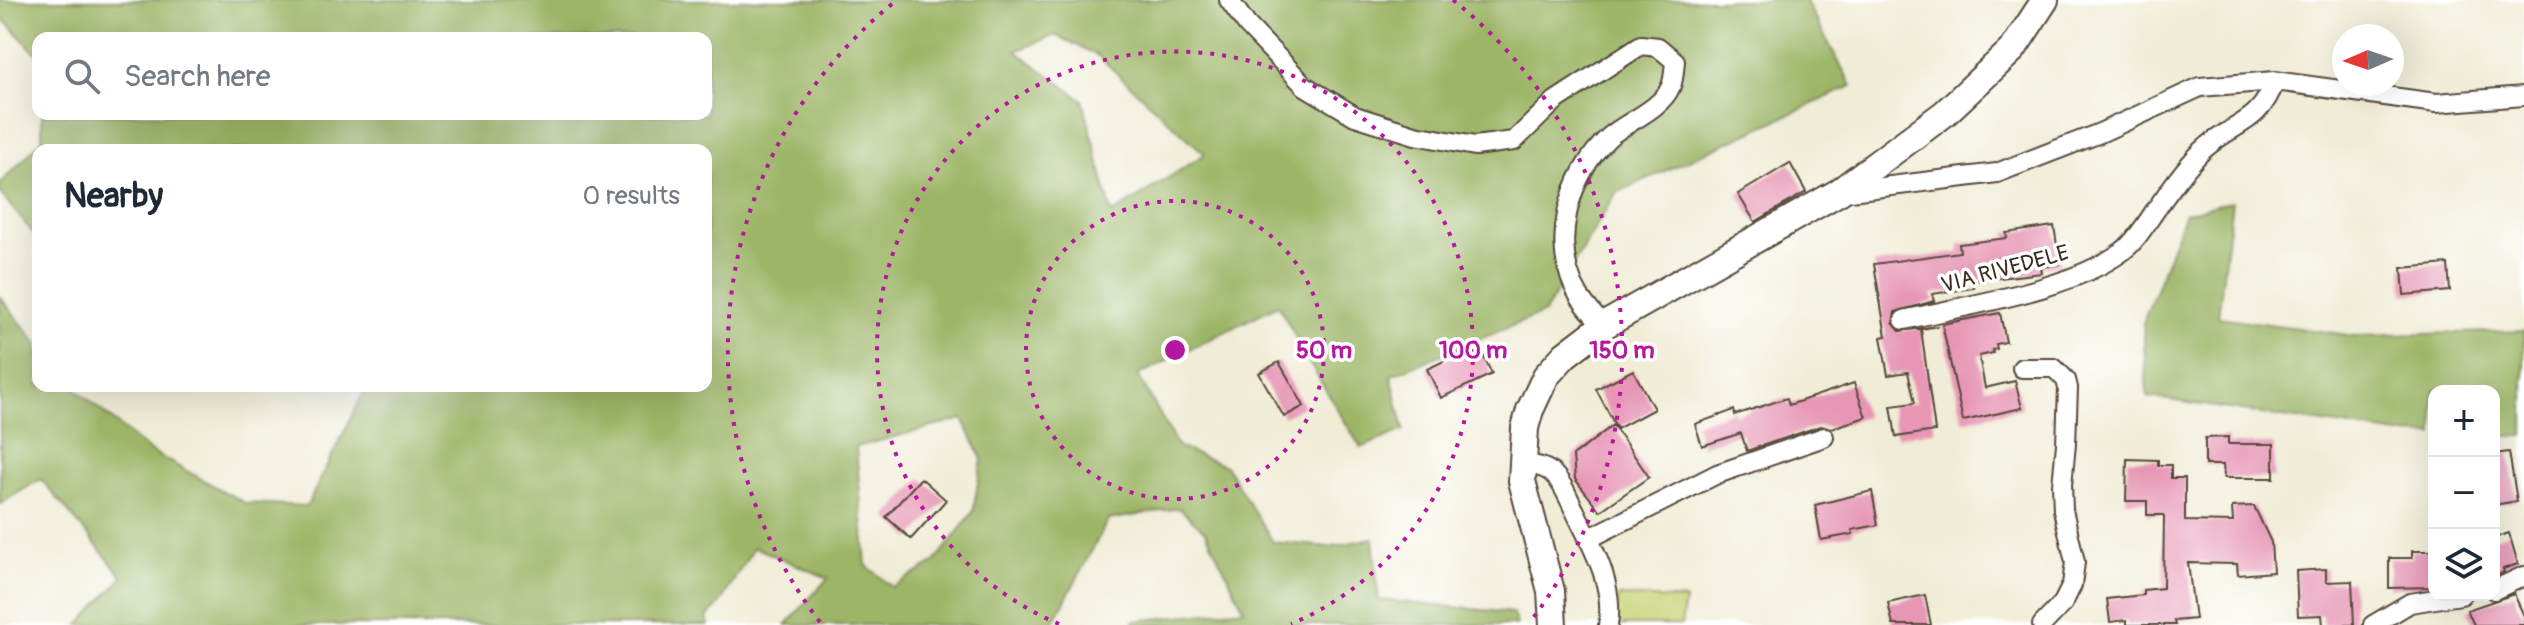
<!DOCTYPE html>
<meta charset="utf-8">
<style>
:root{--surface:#fff;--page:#f6f6f7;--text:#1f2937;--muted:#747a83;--line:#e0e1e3}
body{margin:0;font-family:Pangolin,sans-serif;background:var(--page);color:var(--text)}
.controls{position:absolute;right:24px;bottom:24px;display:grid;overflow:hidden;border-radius:16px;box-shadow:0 8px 32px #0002}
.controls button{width:72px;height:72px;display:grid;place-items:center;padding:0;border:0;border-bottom:2px solid var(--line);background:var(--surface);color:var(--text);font:40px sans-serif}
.compass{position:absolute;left:2332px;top:24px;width:72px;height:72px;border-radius:50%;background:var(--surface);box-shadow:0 8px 32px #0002;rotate:268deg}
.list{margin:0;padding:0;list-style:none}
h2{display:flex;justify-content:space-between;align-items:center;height:104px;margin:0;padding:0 32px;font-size:34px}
h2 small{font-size:26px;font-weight:400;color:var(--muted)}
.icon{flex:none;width:44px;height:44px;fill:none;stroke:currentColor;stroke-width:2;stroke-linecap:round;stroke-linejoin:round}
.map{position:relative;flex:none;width:2524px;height:625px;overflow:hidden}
.search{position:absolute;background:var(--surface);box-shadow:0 8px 32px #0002;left:32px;top:32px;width:680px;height:88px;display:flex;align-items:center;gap:20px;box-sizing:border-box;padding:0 28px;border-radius:16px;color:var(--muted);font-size:30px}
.panel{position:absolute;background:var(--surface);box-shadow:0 8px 32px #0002;left:32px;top:144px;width:680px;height:248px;border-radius:16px}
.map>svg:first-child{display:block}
.green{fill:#c6d375;stroke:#807e4a;stroke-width:2}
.forest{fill:#9cb566;stroke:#6c7042;stroke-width:2;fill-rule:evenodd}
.building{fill:#e796b5}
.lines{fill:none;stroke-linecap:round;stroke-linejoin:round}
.street-casing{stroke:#56473a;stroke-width:22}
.secondary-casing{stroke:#56473a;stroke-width:30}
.street{stroke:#fff;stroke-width:18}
.secondary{stroke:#fff;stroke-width:26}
.ring{fill:none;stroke:#b5179e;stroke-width:4;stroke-dasharray:4 8}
.labels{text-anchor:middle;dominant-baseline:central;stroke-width:7;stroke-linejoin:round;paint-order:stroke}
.street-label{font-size:22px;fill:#3b2a1e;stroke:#fff}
.centre{fill:#b5179e;stroke:#fff;stroke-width:4}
.ring-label{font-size:24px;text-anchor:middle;font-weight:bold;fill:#b5179e;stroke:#fff;stroke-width:7;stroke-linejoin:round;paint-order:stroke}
</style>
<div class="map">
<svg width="2524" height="625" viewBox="0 0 2524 625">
<rect width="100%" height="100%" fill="#fff"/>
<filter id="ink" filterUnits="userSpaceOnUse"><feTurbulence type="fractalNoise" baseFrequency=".0125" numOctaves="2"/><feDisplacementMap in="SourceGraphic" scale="16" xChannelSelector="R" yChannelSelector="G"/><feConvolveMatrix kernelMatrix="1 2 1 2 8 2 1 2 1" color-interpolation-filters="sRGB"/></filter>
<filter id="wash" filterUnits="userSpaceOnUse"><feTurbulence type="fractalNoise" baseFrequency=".006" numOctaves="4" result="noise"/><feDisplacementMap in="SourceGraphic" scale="32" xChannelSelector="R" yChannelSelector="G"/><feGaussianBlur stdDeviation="1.8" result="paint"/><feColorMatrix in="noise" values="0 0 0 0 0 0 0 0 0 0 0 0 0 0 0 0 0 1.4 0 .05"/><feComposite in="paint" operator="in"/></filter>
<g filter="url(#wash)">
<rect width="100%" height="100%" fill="#f0ecd6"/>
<path class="green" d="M1619,596l66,4 -4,25h-67z"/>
<path class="forest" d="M0,0h1805l47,86 -236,107 -72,120 -153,62 13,55 -43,18 -51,-84 -32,-59 -140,70 40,72 48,19 47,76 56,5 44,-9 6,62 134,13 4,12h-383v-4l110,-12 -38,-77 -27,-24 -71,12 -56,105h-266l42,-47 -74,-31 -35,58 -12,12 2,8h-630l44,-48 -82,-98 -41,25v-207l38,47v42h34l76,64 97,53 62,3 60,-120h339v-236h-668v89l-38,-46v-9l42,-44v-26h664v-76h-668v17l-38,-39zM1055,35l42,20 108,99 -93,60 -29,-114 -67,-49zM963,419l19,40 -9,53 -39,51 -42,24 -26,-22 -10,-118z
M2232,201l-14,116 137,19 169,-5v105h-30v-45h-60v44l-35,-1 -252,-37 -4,-74 42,-110z"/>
<g id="blocks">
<path class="building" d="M1790,163l16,29 -51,30 -17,-28z
M2054,226l6,38 -19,3 1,6 -69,8 1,7 -42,6 2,7 -39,11 -2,11 7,8 38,-5 -17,3 14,102 -39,6 -5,-31 24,-3 -7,-31 -20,3 -7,-38 5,-1 -12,-72 86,-12 -1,-8 48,-6 -1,-5z
M2448,264l2,27 -46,4 -2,-27z
M2000,313l6,29 -10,2 1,5 -5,1 1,3 -14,3 6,32 30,-7 7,27 -59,13 -21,-97z
M1478,345l14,29 -51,24 -14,-29z
M1279,362l25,44 -20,11 -25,-44z
M1633,370l21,39 -37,20 -21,-40z
M1854,383l12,34 -34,11 -12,-2 -73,25 -6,-18 -39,13 -7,-22 39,-14 1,5 52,-17 2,7z
M1613,425l36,52 -49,34 -25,-32 -2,-23z
M2228,437v7h46v34h-50l-1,-13h-18v-27z
M2509,452l8,49 -23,4v-51z
M2127,459l31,1v5h13v13h14v43l48,1 -1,-15 22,-1 17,36 2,30 -35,3 -1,-11 -49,-1 7,56 -21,2 1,4h-48v-5l-17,2 -3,-23 36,-4v-5l20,-2 1,-73h-17v-14h-21z
M921,478l25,22 -35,39 -25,-22z
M1872,491l6,34 -26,5 1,4 -32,6 -6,-35z
M2509,533l9,31 -15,5 1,3 -10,5v-39z
M2412,551h22v36l-45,1v-30h23z
M2326,569v13l26,-1 2,44h-31l-1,-10 -24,1 -2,-45z
M2514,594l10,22v9h-50l-7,-15z
M1925,595l6,30h-38l-5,-22z"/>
</g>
</g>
<g filter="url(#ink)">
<use href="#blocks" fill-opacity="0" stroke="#56473a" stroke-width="2"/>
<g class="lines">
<g class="street-casing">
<path id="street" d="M1229,0l18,25 58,61 50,30 60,19 60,11 39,-5 41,-40 86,-56 17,2 17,14c-1,8 -1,18 -4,25 -10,24 -44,35 -62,51 -41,38 -60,109 -30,159 7,11 16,20 24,30
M1842,192l155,-19 103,-40 100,-46 75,-6 161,22 88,-7
M1904,320c66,-16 165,-29 219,-69 14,-11 24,-29 34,-43 14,-20 28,-40 45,-57 30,-29 57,-25 73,-70
M2022,368h32l12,12 2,8 -2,56 -4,41 1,25 12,52 -3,23 -9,18 -21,22
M1522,464c11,1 22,2 30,9 11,9 17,27 23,38 17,35 40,74 33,114
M1588,539l129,-65 107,-37
M2494,590l30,-14
M2373,625l37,-22 51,-8"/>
</g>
<g class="secondary-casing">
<path id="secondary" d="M1553,625l-2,-34 -29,-110 3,-53 5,-18 16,-34 19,-21 38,-29 236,-134 106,-79 68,-64 32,-49"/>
</g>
<use href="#street" class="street"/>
<use href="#secondary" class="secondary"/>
</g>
</g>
<g class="ring">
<circle cx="1175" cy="350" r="149"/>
<path d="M1059 624A298 298 0 1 1 1291 624"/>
<path d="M820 622A447 447 0 0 1 897 0M1453 0A447 447 0 0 1 1530 622"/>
</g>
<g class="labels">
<g class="street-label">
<text transform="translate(2005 269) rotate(-15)">VIA RIVEDELE</text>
</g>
</g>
<circle cx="1175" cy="350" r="12" class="centre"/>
<g class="ring-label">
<text x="1324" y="358">50 m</text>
<text x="1473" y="358">100 m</text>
<text x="1622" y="358">150 m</text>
</g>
</svg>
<div class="controls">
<button>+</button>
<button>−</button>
<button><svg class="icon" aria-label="layers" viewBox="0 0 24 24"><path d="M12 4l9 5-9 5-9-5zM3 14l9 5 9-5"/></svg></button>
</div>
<svg class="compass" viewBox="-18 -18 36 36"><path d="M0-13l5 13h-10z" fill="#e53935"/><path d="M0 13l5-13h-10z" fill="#747a83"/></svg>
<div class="search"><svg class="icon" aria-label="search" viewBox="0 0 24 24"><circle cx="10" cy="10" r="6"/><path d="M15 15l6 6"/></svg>Search here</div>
<section class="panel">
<h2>Nearby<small>0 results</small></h2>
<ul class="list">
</ul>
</section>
</div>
